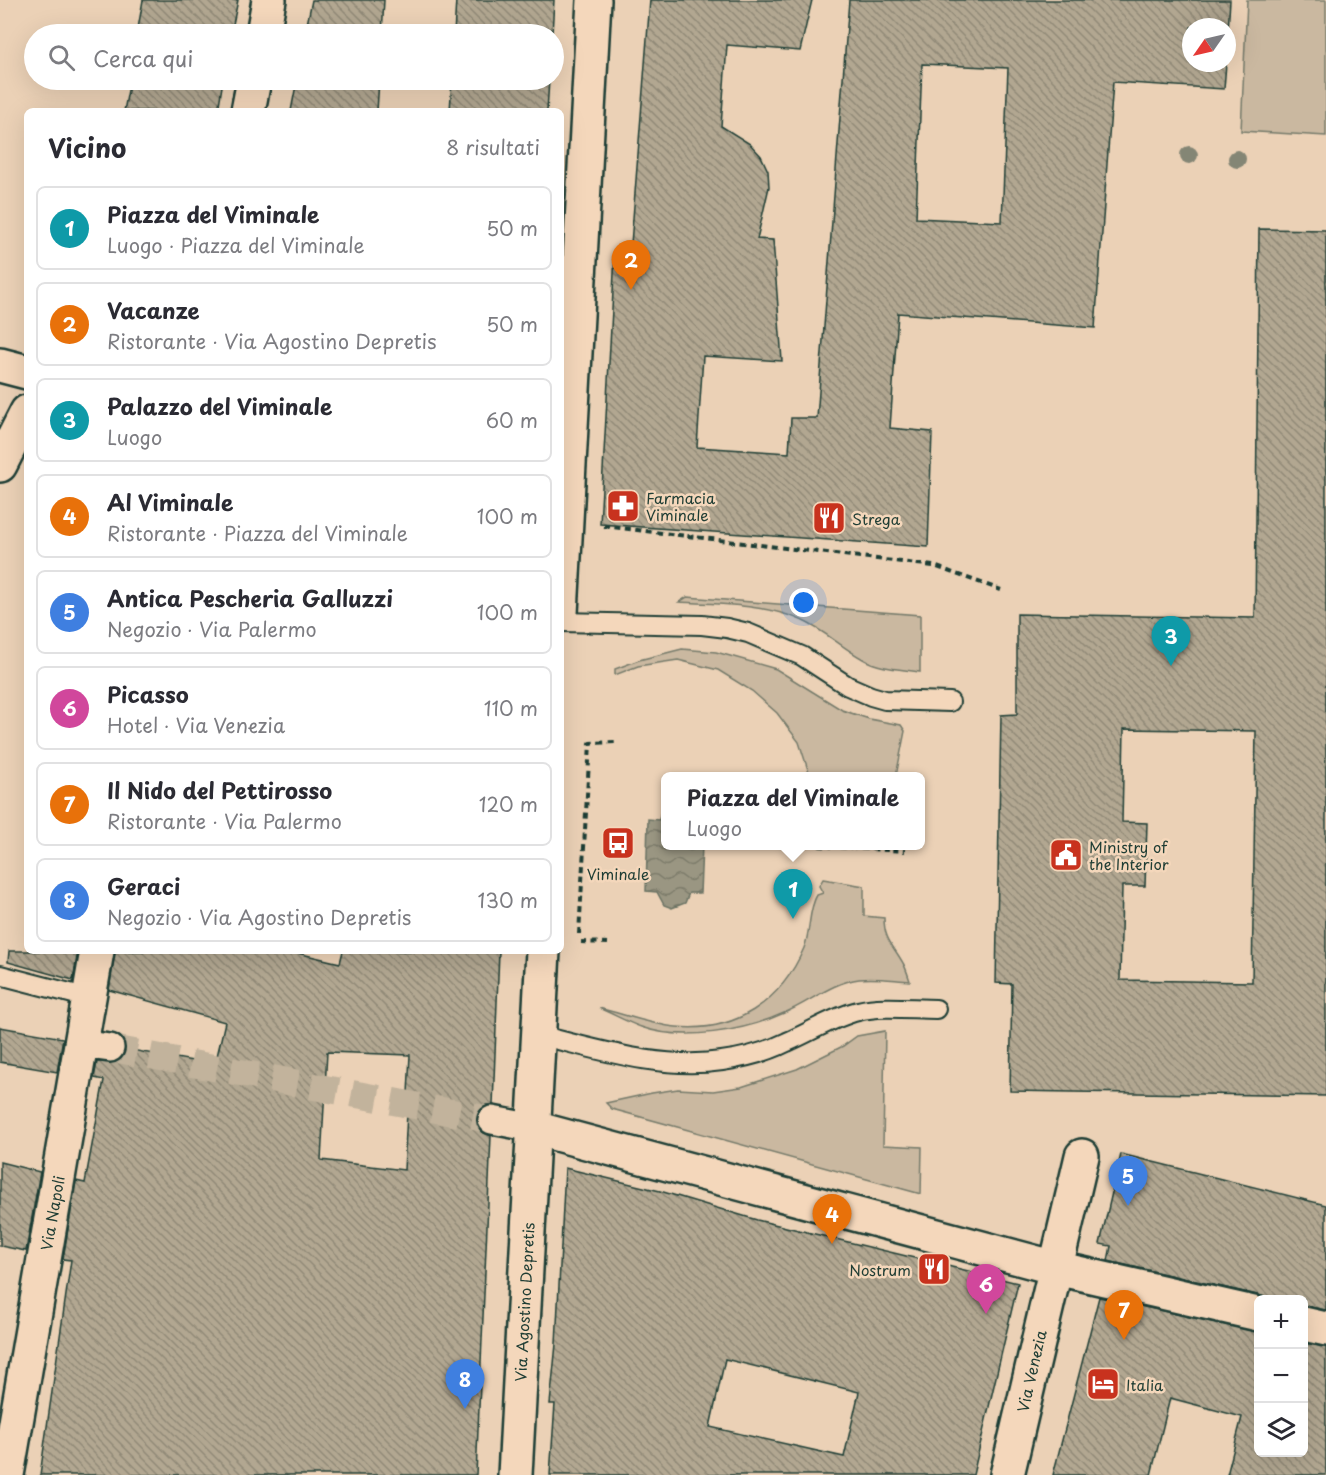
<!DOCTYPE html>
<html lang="it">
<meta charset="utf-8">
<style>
:root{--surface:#fff;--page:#f7f7f7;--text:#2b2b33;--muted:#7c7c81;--line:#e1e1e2;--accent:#c8321e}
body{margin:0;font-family:"Playpen Sans",sans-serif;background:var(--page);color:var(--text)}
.controls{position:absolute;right:18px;bottom:18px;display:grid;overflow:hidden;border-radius:9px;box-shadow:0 6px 24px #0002}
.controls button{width:54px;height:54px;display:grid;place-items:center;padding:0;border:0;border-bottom:2px solid var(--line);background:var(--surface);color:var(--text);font:30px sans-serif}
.compass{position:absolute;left:1182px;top:18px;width:54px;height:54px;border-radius:50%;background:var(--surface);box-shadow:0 6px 24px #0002;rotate:236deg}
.you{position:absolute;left:804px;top:603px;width:21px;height:21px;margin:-15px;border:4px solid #fff;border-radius:50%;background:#1a73e8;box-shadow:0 0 0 9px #1a73e833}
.badge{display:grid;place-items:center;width:39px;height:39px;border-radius:50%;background:var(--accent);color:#fff;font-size:20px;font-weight:700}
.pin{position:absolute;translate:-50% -50px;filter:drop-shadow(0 2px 3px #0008)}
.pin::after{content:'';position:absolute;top:32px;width:21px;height:18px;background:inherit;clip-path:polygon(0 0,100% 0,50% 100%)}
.popup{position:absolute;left:661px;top:772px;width:264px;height:78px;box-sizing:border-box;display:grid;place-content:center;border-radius:9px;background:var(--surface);filter:drop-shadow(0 2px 4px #0005);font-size:20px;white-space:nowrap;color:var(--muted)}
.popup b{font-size:22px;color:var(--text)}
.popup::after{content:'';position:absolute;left:50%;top:100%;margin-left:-12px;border:12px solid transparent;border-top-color:var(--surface)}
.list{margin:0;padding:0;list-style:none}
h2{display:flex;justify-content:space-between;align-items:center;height:78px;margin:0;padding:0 24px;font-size:26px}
h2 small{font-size:20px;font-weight:400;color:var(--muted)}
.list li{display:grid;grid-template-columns:39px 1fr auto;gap:18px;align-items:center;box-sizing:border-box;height:84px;margin:0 12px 12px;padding:0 12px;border:2px solid var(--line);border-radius:9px}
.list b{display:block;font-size:22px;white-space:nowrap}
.list p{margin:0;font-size:20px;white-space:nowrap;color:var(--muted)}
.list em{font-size:20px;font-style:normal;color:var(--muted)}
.icon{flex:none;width:33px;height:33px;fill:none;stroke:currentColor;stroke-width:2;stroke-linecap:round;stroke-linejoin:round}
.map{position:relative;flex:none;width:1326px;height:1475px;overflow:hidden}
.search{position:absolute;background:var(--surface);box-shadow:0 6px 24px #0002;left:24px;top:24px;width:540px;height:66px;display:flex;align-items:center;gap:15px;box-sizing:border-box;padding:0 21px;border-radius:33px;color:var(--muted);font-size:22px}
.panel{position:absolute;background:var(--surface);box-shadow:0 6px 24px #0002;left:24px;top:108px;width:540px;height:846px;border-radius:9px}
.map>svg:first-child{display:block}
.green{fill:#cab8a0;stroke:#747a6a;stroke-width:1.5}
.water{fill:url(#water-waves);stroke:#697263;stroke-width:1.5}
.building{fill:url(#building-back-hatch);stroke:#1f3d34;stroke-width:1.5;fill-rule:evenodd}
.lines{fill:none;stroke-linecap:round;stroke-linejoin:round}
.pedestrian-tunnel{stroke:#c2b39c;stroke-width:27;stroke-dasharray:27 14;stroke-linecap:butt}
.service-casing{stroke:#1f3d34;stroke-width:22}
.pedestrian-casing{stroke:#1f3d34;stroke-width:32}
.minor-casing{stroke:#1f3d34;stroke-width:38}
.tertiary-casing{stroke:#1f3d34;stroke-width:38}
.path{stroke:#1f3d34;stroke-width:4;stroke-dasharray:6 4.5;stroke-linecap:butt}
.service{stroke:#f4d7bb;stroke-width:18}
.pedestrian{stroke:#f4d7bb;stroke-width:27}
.minor{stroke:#f4d7bb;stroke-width:33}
.tertiary{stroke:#f4d7bb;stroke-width:33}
.tree{fill:#848675}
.labels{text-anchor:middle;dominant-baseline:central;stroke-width:5;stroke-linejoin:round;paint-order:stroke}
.poi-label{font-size:15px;fill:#1f3d34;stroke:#f4d7bb;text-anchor:start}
.street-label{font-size:15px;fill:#1f3d34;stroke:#f4d7bb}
</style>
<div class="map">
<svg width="1326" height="1475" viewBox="0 0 1326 1475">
<defs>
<pattern id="water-waves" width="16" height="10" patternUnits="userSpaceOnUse" patternTransform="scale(1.5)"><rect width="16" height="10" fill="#9a9682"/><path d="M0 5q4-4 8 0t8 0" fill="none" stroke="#7d7c6b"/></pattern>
<pattern id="building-back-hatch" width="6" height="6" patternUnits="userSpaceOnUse" patternTransform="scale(1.5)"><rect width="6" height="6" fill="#b2a791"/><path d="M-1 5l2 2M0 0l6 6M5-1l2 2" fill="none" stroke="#908977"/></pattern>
</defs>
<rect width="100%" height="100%" fill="#ebd1b6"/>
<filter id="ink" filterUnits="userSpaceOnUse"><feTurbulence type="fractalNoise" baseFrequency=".0167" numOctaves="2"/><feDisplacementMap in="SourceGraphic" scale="12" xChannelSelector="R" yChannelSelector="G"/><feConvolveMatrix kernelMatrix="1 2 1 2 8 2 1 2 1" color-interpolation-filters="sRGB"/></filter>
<g filter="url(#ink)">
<path class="green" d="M1247,0h79v136l-85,-5z
M687,597l233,18v57c-19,-3 -40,-3 -57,-13 -22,-12 -39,-29 -62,-39 -37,-16 -82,-16 -122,-18z
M682,649l34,3 60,17 66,41 27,9 32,6 4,6 -9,45h-86l-11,-34 -22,-29 -25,-22 -34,-21 -40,-10 -40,6 -23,9v-6l24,-9z
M823,879l41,7v30l20,2c0,22 9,27 19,45 3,5 5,12 7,18 -17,-1 -34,-4 -51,-2 -27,3 -50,24 -75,34 -39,18 -102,29 -143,14 -14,-5 -28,-13 -42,-19 24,6 53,17 77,19 59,6 105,-25 128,-79 7,-17 4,-38 13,-53l6,-2 -4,-7z
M885,1031l-2,114 39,2 -1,47 -309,-85 -6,-6 46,-10 26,-4 35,2 28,-4 56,-18 46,-23 14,-10z"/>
<path class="water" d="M665,807l1,39h36l-2,47h-11l-4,10 -13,5 -8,-3 -7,-13 -11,-1 2,-72 11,1 2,-8z"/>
<path class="building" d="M143,0h95l-7,34h-94z
M312,0h72l-2,34h-77z
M456,0h98l-2,34h-98z
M650,0h162l-12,51 -73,-6 -6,81 29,18 11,12 7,15 1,16 -12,52 16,1 9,121 -79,-5 -6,91 92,6 2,-35h26l32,-418h381l-3,47v-20h-36v36h35l-2,26 -111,-7 -18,246 -197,-15 -8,115 42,4 -4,115 -328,-23 15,-268 15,1zM922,64l86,4 -6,154 -86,-4z
M130,80h93l-5,31h-94z
M297,80h82l-2,31h-86z
M452,80h97l-2,31h-97z
M1259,229l67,1v866l-316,-5 2,-107 -16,-1 5,-268 16,-1v-100l238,4zM1124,729l132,2 -4,251 -132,-2 2,-94h23l2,-63 -25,-1z
M9,951h69l-5,29 -65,-18z
M115,951h174l51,12 3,-12h156l-6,154h-7l-5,4 -5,9 1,8 4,5 10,5 -15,339h-436l31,-215 -8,-1 13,-78 9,2 19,-103 -10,-2 3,-16h19l7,-5 3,-8 89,16 10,-43 -116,-32zM327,1052l83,3 -6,115 -83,-10z
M0,1027l63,11 -6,34 -57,-10z
M1121,1154l205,51v105l-22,-4v-7h-35l-7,-3 -154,-35 3,-15 -11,-2z
M0,1162l40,10 -14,79 -26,-5z
M565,1168l95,23 97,29 261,63 -45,192h-423l5,-71h-5l6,-60zM725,1359l134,33 -15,65 -134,-30z
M1099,1297l159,35v120h46v-109l22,4v128h-99l15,-58 -72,-19 -19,77h-98z"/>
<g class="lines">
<path class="pedestrian-tunnel" d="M110,1048l382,72"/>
<g class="service-casing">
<path id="service" d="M561,622l141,3 25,3 21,5 54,23 46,30 23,10 14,4 65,2
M0,975l89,23
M538,1035c59,14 122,35 184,26 22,-3 45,-9 65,-19 24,-10 46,-25 71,-31 24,-6 53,-2 78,-2"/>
</g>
<g class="pedestrian-casing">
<path id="pedestrian" d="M81,1044l29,4
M492,1120l42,8"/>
</g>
<g class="minor-casing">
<path id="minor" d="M263,34l6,-34
M248,111l6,-31
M0,365l27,7
M0,465l27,-53
M534,1128l522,140 202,46
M1304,1324l22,5
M7,1475l90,-524
M1007,1475l75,-319"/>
</g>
<g class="tertiary-casing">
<path id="tertiary" d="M561,613l33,-613
M515,1475l28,-524"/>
</g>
<path class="path" d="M604,526l330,40 67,24
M819,846l86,5
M579,934l11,-191 28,-1
M581,942l27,1"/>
<use href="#service" class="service"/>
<use href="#pedestrian" class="pedestrian"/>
<use href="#minor" class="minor"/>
<use href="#tertiary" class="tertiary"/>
</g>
<g class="tree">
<circle cx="1189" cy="155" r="9"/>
<circle cx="1237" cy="159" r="9"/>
</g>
</g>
<defs>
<g id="pharmacy-square" transform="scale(1.725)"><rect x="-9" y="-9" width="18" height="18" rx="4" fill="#c8321e" stroke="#f4d7bb"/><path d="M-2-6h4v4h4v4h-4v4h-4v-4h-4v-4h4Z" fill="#fff"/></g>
<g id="restaurant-square" transform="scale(1.725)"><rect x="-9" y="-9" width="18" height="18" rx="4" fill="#c8321e" stroke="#f4d7bb"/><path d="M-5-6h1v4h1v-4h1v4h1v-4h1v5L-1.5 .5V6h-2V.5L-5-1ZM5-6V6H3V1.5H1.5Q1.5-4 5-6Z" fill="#fff"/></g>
<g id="bus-square" transform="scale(1.725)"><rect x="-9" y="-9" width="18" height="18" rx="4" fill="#c8321e" stroke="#f4d7bb"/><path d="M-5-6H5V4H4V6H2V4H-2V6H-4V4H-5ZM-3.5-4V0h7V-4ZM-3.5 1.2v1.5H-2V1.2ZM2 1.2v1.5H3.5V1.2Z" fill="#fff"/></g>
<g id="civic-square" transform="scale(1.725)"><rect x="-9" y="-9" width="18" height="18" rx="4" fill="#c8321e" stroke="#f4d7bb"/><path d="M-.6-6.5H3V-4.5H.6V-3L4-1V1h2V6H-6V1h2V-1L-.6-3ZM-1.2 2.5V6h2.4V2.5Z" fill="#fff"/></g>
<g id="hotel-square" transform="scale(1.725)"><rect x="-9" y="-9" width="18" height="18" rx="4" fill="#c8321e" stroke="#f4d7bb"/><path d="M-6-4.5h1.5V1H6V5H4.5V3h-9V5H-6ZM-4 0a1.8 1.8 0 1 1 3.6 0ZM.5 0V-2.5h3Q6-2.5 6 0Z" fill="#fff"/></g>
</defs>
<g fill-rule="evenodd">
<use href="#pharmacy-square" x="623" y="506"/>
<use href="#restaurant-square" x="829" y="518"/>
<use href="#bus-square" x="618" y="843"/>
<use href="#civic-square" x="1066" y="855"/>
<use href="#restaurant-square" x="934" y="1269"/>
<use href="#hotel-square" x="1103" y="1384"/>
</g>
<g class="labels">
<g class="poi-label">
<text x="646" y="497">Farmacia<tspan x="646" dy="17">Viminale</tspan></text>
<text x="852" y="518">Strega</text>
<text x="1089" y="846">Ministry of<tspan x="1089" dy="17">the Interior</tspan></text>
<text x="618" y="873" text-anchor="middle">Viminale</text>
<text x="911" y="1269" text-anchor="end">Nostrum</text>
<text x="1126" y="1384">Italia</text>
</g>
<g class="street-label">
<text transform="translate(52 1213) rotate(-80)">Via Napoli</text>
<text transform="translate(524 1302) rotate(-87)">Via Agostino Depretis</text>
<text transform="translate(1031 1371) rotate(-77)">Via Venezia</text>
</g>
</g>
</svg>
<div class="controls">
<button>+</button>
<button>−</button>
<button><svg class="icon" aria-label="layers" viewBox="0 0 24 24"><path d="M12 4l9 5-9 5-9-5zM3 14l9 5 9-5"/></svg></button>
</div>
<svg class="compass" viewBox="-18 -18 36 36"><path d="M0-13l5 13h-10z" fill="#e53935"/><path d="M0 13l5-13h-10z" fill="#7c7c81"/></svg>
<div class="you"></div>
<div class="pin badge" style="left:793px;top:919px;background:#0f9aa8">1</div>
<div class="popup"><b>Piazza del Viminale</b>Luogo</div>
<div class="pin badge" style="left:631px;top:290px;background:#e8710a">2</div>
<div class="pin badge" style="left:1171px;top:666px;background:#0f9aa8">3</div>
<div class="pin badge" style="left:832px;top:1244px;background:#e8710a">4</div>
<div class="pin badge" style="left:1128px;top:1206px;background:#3f7fe0">5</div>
<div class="pin badge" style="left:986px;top:1314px;background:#d1479c">6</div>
<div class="pin badge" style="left:1124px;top:1340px;background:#e8710a">7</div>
<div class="pin badge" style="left:465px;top:1409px;background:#3f7fe0">8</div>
<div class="search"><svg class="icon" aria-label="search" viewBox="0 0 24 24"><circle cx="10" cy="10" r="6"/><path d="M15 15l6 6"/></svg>Cerca qui</div>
<section class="panel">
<h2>Vicino<small>8 risultati</small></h2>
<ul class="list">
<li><span class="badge" style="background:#0f9aa8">1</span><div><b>Piazza del Viminale</b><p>Luogo · Piazza del Viminale</p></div><em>50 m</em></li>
<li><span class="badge" style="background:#e8710a">2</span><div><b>Vacanze</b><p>Ristorante · Via Agostino Depretis</p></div><em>50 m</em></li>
<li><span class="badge" style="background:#0f9aa8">3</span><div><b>Palazzo del Viminale</b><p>Luogo</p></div><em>60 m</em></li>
<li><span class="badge" style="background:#e8710a">4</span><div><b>Al Viminale</b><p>Ristorante · Piazza del Viminale</p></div><em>100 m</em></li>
<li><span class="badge" style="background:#3f7fe0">5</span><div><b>Antica Pescheria Galluzzi</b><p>Negozio · Via Palermo</p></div><em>100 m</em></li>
<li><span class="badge" style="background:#d1479c">6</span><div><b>Picasso</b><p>Hotel · Via Venezia</p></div><em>110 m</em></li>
<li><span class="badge" style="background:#e8710a">7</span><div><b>Il Nido del Pettirosso</b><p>Ristorante · Via Palermo</p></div><em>120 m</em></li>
<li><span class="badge" style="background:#3f7fe0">8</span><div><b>Geraci</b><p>Negozio · Via Agostino Depretis</p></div><em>130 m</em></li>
</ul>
</section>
</div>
